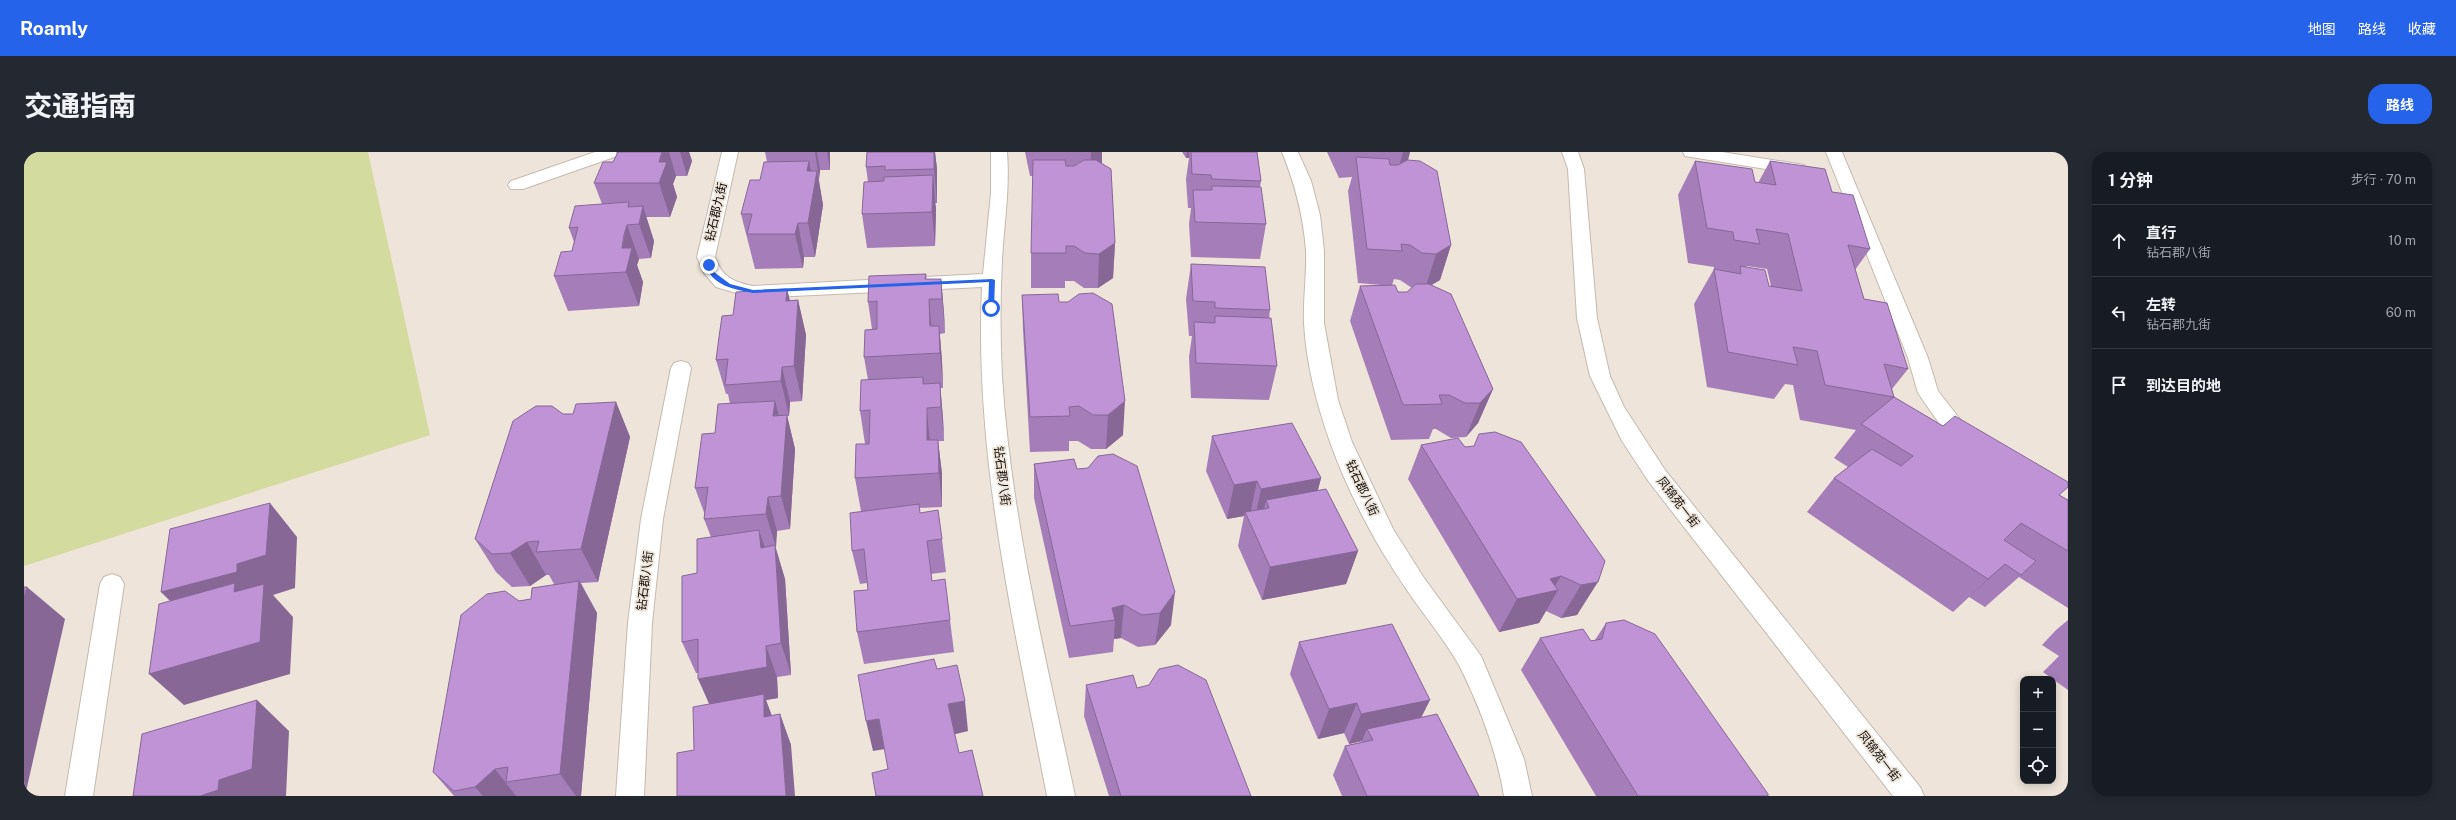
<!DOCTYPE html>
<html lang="zh">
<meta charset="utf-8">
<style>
:root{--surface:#171b24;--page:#242831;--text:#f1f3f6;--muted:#9ea1a6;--line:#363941;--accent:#2563eb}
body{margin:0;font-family:"Public Sans","Noto Sans SC",sans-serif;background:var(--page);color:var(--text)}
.controls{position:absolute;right:12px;bottom:12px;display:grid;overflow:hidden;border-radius:8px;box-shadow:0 2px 10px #0003}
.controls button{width:36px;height:36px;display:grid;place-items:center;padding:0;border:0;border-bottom:1px solid var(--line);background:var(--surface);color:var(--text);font:20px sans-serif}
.stop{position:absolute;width:12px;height:12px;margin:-9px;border:3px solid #2563eb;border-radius:50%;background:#fff}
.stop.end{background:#2563eb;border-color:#fff;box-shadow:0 1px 4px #0008}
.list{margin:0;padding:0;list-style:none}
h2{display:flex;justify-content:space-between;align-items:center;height:52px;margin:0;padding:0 16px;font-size:17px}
h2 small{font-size:13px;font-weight:400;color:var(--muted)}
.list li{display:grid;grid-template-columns:26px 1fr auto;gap:12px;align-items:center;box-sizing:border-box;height:72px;padding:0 16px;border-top:1px solid var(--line)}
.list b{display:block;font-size:15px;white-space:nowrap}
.list p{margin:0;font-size:13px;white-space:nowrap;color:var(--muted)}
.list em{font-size:13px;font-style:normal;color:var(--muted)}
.icon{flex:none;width:22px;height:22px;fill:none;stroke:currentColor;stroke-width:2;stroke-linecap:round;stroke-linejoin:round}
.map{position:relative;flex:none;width:2044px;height:644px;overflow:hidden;border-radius:16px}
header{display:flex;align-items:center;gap:24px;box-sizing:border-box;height:56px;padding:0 20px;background:var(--accent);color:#fff}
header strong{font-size:19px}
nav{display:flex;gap:22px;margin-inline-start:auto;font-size:14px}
.intro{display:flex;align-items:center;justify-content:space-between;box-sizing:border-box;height:96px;padding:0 24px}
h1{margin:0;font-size:28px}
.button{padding:10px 18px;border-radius:16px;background:var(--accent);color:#fff;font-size:14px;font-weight:700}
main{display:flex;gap:24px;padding:0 24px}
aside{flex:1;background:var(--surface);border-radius:16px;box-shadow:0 2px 10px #0003}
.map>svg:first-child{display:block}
.green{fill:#d3db9f}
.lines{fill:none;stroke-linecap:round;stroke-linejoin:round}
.service-casing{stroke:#c4bab0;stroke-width:2}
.service{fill:#fff;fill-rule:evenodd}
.wall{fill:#a57eb9;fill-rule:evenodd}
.shaded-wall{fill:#866796}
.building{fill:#c093d7;stroke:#866796}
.route{fill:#2563eb}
.labels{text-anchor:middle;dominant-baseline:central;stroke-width:3.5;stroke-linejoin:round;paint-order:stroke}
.street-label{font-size:12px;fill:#0e0b07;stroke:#eee4d9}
</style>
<header>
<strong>Roamly</strong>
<nav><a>地图</a><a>路线</a><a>收藏</a></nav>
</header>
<div class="intro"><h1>交通指南</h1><a class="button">路线</a></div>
<main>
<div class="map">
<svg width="2044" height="644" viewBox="0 0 2044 644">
<rect width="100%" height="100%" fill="#eee4d9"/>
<path class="green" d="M0,0h344l62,283 -406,131z"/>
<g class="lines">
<g class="service-casing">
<path id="service" d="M571,0h24l-2,4 -94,33h-12l-3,-4 3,-4z
M698,0h16l-23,105c7,20 18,25 38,29l230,-12 8,-81v-41h16c3,36 -3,72 -5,108 -2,39 -2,78 0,117 9,142 44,281 73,419h-28c-32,-168 -73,-337 -65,-509l-229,11 -37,-11 -12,-14 -7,-16z
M1258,0h16l13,29 9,34 4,36v72l14,77 14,42 41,87 31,49 57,78 43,103 8,37h-28c-7,-43 -23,-86 -42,-125 -12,-25 -37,-54 -53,-78 -32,-46 -60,-98 -79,-151 -13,-37 -24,-79 -26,-119 -1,-24 3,-49 2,-73 -3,-35 -11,-66 -24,-98z
M1538,0h16l6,17 13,149 13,58 14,31 41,63 255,317 4,9h-31l-244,-314 -27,-41 -32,-65 -13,-58 -9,-149z
M1659,0h39l76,12 6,1 2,4 -2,4 -6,1 -107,-17 -6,-1z
M1802,0h16l86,206 10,33 28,36 13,10 3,6 -3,6 -8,2 -8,-2 -13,-10 -32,-46 -10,-35z
M657,209l7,2 3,5 -28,151 -11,104 -8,173h-28l12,-173 13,-104 30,-151 3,-5z
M88,422l8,3 4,7 -31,212h-28l35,-212 4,-7z"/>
</g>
<use href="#service" class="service"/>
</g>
<path class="wall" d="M592,0h73l3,9 -5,15h-11l-3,8 4,13 -7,20h-24l8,24 -3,17 -12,1 -2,6 6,17 -4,24 -71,5 -14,-35 18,-25 2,-9 -5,-14 33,-24 -8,-21 19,-21 4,-8z
M741,0h65v18h-10l-1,9v1l4,25 -8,52h-11l-1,11 -48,1 -14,-55 19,-34 7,-18z
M843,0h68l2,17v34h-2l1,6 -1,37 -68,2 -5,-34 6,-32 -2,-15z
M1001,0h77l-1,11 14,80 -2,35 -15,10h-14l-10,-7h-9v7h-34v-35l2,-77h-3z
M1158,0h75l4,29 -1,6 6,37 -6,35 -69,-2 -2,-33 2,-16h-3l-2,-29 3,-21h-3z
M1303,0h83l-2,8 43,85 -11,35 -9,5 62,104 -15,34 -12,14 -15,1 -15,-9h-3l-4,10 -38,1 -41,-119 10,-35 21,-1 -23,-2 -10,-92 4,-14 -13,1zM1370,127l6,1 12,8 -5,4h-9l-6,-7z
M1671,9l63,22 12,-22 62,31 38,57 -15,21 9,29 44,70 -16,20 2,8 174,103v108l-49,-31 -34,30 -16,-10 -16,15 -146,-100 27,-34 14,-11 -14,-9 22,-28 -56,-10 -7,-35 -8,-1 -11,15 -67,-12 -13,-83 20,-35v-2l-26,-4 -10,-68zM1723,114l20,3 4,17h-2l-23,-19z
M1167,112l79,46 -1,8 8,48 -8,34 -78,-2 -2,-41 3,-21h-3l-3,-37z
M902,127h15l3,34 1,20 -5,1 2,27 1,27h-3l3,30 1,23h-6l4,33v33l-23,1 1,5 22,26 4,33 -15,2 1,7 18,39 4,32 -90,12 -7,-32 11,-42 -1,-7 -7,1 -8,-33 9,-40 -6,-33 10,-34 -5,-33 8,-31 -4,-23 8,-28 -4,-27z
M763,137l3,12 8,-1 8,35 -4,66 -12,1 -1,14h-2l8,33 -5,80 -13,2 -2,17 10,31 6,96 -14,2 1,21 -12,2 6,16 8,-2 11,31 -97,5 15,-46 -11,-31h-2l-14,-31 15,-69 14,-36 -7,-18 1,-4 -10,-27 20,-55 15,-29 -2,-10h-2l-10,-34 17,-45z
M998,143l37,7 64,133 -17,14h-15l-13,-8h-9v10l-39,1 -7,-122z
M592,250l14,35 -32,145 -17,1 16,30 -16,183h-127l-21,-24 86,-171 12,-2 23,-15 -5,-9h-3l-16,11 -18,1 -16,-15 -21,-33 88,-125h10z
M1188,284l109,42 -3,12 40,61 -12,33 -84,16 -24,-54 6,-30 -17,3 -21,-48z
M1397,293l44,2 140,114 -28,54 -16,3 -15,-7 -7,12 -40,9 -91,-153z
M1010,312l43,5 94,156 -16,20 -17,2 -17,-9 -7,1 -1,13 -44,6 -35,-160z
M2044,468v70l-25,-18 16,-16 -17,-11 14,-15z
M1582,471l162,173h-172l-75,-126 19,-32 51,3 4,-1z
M1275,490l131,58 -9,17 58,79h-137l-9,-21 12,-29 16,-4 1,-1 -13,3 -5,-11 -26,6 -28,-65z
M1062,533l51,3 114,108h-142l-25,-80z"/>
<path class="shaded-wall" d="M638,0h7l7,24 -3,8 4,13 -7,20 -11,-34v-21z
M656,0h9l3,9 -5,15z
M791,0h2l3,18 -1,9z
M803,0h3v18z
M910,0h1l2,17v34l-3,-34z
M1067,0h11v11l-12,9z
M1163,0h2v6h-3z
M1379,0h7l-3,12 -10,10z
M785,9l5,27 3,-17 6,34 -8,52 -7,-34 -1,-52z
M909,23l3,34 -1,37 -3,-34z
M619,54l11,35 -3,17 -12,-34z
M774,71l6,34 -1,11 -8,-34z
M603,73l12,34 -2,6 6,17 -4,24 -13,-34 -4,-24z
M1091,91l-2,35 -15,10 1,-34z
M1427,93l-11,35 -15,9 11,-35z
M902,122l3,34v-9l3,35 -2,-8 -5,-47z
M917,127l3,34 1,20 -3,-34z
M763,137l8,34 -9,-22z
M774,148l8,35 -4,66 -8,-35z
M915,174l3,35 1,27 -3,-35z
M758,215l8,35 -1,14 -8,-35z
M899,225l7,65 1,33 -4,-35 -4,-56z
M916,231l3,35 1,23 -3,-34z
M1469,237l-15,34 -12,14 14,-34z
M751,249l9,34 -11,-19z
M1101,249l-2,34 -17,14 2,-34z
M592,250l14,35 -32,145 -17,-33z
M763,263l8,34 -5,80 -9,-33z
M914,288l4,34v33l-3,-34z
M1297,326l-9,34 -43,-4 -3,-8 -5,22 -7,1 7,-34z
M1233,329l-7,34 -5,-3 -1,4 -17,3 7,-34z
M744,345l9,34 -1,17 -10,-34z
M246,351l27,34 -2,51 -22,7 20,22 -3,57 -106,31 -35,-31 45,-49 -33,-33 76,-28z
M735,378l11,33 -9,-15z
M503,390l19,33 -16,11 -20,-33z
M751,393l10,34 6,96 -10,-32z
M1334,399l-12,33 -84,16 8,-33z
M1981,412l-36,33 -16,15 35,-33z
M1537,424l-9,15 6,-1 -19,33 -40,9 18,-33 33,-20z
M555,429l18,32 -16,183h-5l-16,-22z
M1574,430l-21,33 -16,3 20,-33z
M3,435l38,32 -40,177h-1v-198z
M1151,440l-4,33 -16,20 5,-32z
M1100,453l-3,33 -7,1 1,-19 -3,-12z
M742,494l11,31 1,21 -12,2 9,25 -63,-15 -14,-31z
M233,548l32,31 -3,65h-86l19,-16z
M1406,548l-15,30 -48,-1 -5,12 -13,3 12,-30z
M941,549l3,30 -16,4 -4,-31z
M1333,551l-13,30 -26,6 11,-30z
M756,562l11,31 4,51h-9z
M855,567l6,30 -12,2 -7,-30z
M471,617l21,27h-33l-8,-9z"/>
<path class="building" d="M594,0h44l-3,10h8l-8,21h-65l9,-21h10z
M843,0h67v17l-49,1v-4l-19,1z
M1167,0h66l4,29 -49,-2 -1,-4 -19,-1z
M1332,5l33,2 1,6h8l9,-5 13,1 17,10 14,74 -15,9 -14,-1 -12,-8 -9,-1 1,7 -35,-2z
M1009,8h32l1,6h8l10,-6h12l15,9 4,74 -16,11 -14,-1 -11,-7h-8v7h-35z
M785,9l-2,10h10l-9,52h-10l-3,11h-48l5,-20h-11l9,-34h10l4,-18z
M1671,9l57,8 3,13 21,3 -6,-24 55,8 7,23 21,3 17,54 -22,-4 16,54 23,4 21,66 -24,-5 10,33 49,29 12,-10 113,66v5l-9,8 9,5v51l-47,-28 -17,17 32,21 -15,14 -16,-11 -17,15 -154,-101 38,-29 29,17 12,-10 -52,-32 33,-27 -69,-12 -8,-34 -24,-4 5,18 -70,-13 -14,-83 27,5 -1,-8 25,4 4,16 33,5 -14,-57 -32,-5 4,15 -26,-4 -1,-8 -26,-4z
M909,23l-1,37 -70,2 2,-32 20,-1v-4z
M1188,34l49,1 5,37 -71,-2 -2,-32h19z
M605,50l-1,5 15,-1 -4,18 -12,1 -3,10 -2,13h10l-6,24 -72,4 7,-24 11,-1 6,-24 -9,1 6,-22z
M1167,112l74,3 5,43 -55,-2v-6l-22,-1z
M902,122l-1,5h16l1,20h-13l1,27h9l1,27 -76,4 1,-27 12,-1v-28l-9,1 1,-26z
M1392,132h13l22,10 42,95 -13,14h-15l-16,-8h-10l3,9 -39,1 -43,-119 35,-1 3,7h9z
M763,137l-1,12 12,-1 -4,66 -12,1 -1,14 -56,4 3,-26 -12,1 3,-23 3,-21 11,-1 3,-23z
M1069,141l19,11 13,97 -17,14h-15l-14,-9 -10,1 1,9 -40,1 -8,-122 36,-1 1,8h9l11,-8z
M1191,164l56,2 6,48 -81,-3 -2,-41 21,1z
M899,225v7l17,-1 1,24 -14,1v32h11l1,33 -84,5 1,-34h13l1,-34 -10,1 1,-31z
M751,249l-2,15 14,-1 -6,81 -13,1 -2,17 -62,5 4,-32 -13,1 7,-54 13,-1 3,-29z
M592,250l-35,147 -45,3 3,-11 -12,1 -17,11 -18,1 -17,-15 38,-118 23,-15h16l11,8h10l3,-10z
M1268,271l29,55 -60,11 -4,-8 -23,4 -22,-49z
M1471,280l26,10 84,119 -7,21 -17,3 -20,-9 -11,3 8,11 -41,9 -96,-154 37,-7 7,9 9,-1 5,-12z
M1089,302l24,12 38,126 -15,21 -18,2 -18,-10 -12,3 3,12 -45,6 -36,-162 40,-5 3,10 11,-1 10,-12z
M1302,337l32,62 -88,16 -25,-55 24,-4 -3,-8z
M246,351l-4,52 -29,9v8l-76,20 9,-63z
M895,352l1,9 18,-3 4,29 -15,2 5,40 13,-2 5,41 -93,12 -3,-41 14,-1 -4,-41 -12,2 -2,-38z
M735,378l2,18 14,-3 6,98 -15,3 1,21 -69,12v-40l-16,3v-66l15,-3v-34z
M555,429l-19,193 -54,8 2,-15 -13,2 -20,18 -21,4 -21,-19 28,-157 26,-21 18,-3 14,10 12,-2 1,-11z
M211,431l-1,9 30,-8 -4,58 -111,32 10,-70z
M0,435h3l-3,11z
M1600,468l31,14 113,160v2h-130l-98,-158 43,-9 8,12 11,-2 4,-16z
M1368,472l38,76 -69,14 -4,-11 -28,6 -30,-67z
M910,507l3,10 20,-4 8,36 -17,3 11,49 13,-3 11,46h-107l-4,-23 16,-4 -9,-50 -13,2 -8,-46z
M1154,513l28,15 45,116h-130l-35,-111 47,-10 4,13 12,-3 10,-16z
M740,542v23l16,-3 6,82h-109v-43l17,-3 -1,-43z
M233,548l-5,69 -33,11 -1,10 -18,6h-67l9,-62z
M1413,562l42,82h-112l-22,-50 28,-6 -6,-11z"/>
<path class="route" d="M685,111l5,9 16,12 23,6 239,-11 3,1 -1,28 -3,2 -3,-2 1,-26 -236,11c-19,-4 -41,-7 -47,-28z"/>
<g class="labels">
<g class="street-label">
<text transform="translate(692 60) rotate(-77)">钻石郡九街</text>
<text transform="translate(978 324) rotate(83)">钻石郡八街</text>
<text transform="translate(1338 336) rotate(65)">钻石郡八街</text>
<text transform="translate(1654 350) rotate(52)">凤锦苑一街</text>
<text transform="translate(621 429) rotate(-83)">钻石郡八街</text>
<text transform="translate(1855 604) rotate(52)">凤锦苑一街</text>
</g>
</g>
</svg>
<div class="controls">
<button>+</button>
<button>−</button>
<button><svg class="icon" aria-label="locate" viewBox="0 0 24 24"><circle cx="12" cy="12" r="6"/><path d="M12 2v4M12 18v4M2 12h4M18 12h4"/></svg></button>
</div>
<div class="stop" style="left:967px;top:156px"></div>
<div class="stop end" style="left:685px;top:113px"></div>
</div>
<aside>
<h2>1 分钟<small>步行 · 70 m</small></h2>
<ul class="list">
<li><svg class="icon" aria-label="ahead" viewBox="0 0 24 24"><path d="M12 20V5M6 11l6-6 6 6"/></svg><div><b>直行</b><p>钻石郡八街</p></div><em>10 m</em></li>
<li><svg class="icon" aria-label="left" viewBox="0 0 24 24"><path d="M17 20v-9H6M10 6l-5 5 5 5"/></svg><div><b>左转</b><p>钻石郡九街</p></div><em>60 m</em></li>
<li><svg class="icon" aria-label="arrive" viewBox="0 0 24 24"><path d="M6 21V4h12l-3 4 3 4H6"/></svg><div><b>到达目的地</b></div></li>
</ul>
</aside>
</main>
